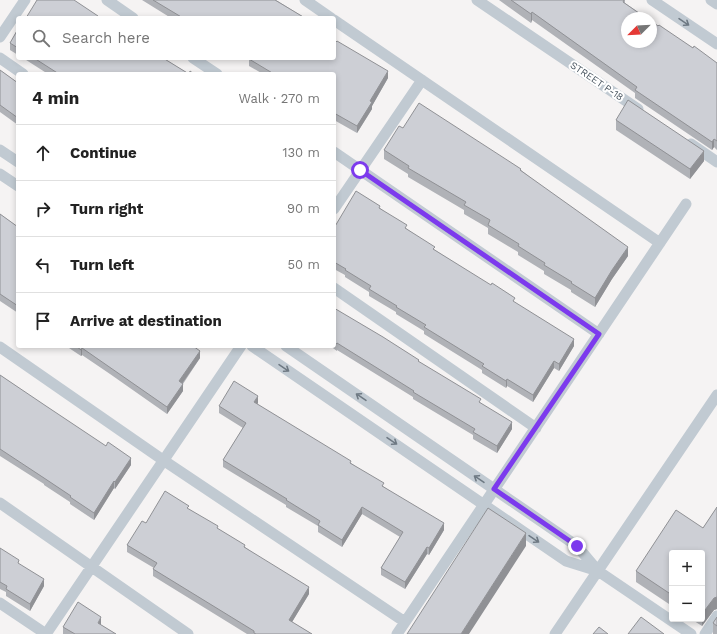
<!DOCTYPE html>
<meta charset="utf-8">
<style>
:root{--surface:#fff;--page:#f6f6f6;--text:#222;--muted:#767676;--line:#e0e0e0}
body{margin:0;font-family:"Work Sans",sans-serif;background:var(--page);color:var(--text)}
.controls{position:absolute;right:12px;bottom:12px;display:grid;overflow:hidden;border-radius:4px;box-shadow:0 2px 6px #0003}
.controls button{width:36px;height:36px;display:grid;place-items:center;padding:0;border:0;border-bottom:1px solid var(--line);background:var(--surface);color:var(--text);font:20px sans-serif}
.compass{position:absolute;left:621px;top:12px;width:36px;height:36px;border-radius:50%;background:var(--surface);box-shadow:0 2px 6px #0003;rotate:246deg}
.stop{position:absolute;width:12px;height:12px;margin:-9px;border:3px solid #7c3aed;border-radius:50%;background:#fff}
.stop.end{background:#7c3aed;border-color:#fff;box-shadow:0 1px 4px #0008}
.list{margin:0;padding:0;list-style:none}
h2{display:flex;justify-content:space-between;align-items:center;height:52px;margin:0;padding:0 16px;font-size:17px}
h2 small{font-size:13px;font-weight:400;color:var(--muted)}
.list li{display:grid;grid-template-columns:26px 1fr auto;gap:12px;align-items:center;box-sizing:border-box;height:56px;padding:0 16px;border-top:1px solid var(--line)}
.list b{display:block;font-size:15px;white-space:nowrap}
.list em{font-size:13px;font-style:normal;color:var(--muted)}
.icon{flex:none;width:22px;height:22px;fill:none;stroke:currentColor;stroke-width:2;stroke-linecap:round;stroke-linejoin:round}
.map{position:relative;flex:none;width:717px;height:634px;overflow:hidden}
.search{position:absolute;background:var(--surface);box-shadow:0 2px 6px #0003;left:16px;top:16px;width:320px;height:44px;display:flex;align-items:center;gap:10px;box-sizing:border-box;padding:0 14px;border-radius:4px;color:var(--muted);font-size:15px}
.panel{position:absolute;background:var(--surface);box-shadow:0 2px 6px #0003;left:16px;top:72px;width:320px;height:276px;border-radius:4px}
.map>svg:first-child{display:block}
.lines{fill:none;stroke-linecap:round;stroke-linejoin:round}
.street{stroke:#c1cad2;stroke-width:11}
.wall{fill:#b0b2b7}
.shaded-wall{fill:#909195}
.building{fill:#cdcfd5;stroke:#909195}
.oneway{stroke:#6e7983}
.route{stroke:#7c3aed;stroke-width:5}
.labels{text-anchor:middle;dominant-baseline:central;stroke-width:4;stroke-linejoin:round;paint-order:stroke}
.street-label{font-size:10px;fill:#4a5661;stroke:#fff}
</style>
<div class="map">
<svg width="717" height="634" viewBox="0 0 717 634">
<rect width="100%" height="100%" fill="#f5f3f3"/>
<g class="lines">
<path class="street" d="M107,0l26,18
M305,0l26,18
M477,0l161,109
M652,0l65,44
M711,0l6,4
M334,20l326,223
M0,37l25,-37
M0,58l23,16
M193,58l24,16
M691,144l26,18
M0,150l18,12
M334,152l265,182
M0,174l18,12
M334,209l88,-129
M334,288l202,140
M252,346l314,215 32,10
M286,346l291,200 21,25 93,63
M0,347l163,113 242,162
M0,503l188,131
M0,603l46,31
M46,634l195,-288
M397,634l289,-430
M555,634l162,-239
M705,634l12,-18"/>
</g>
<path class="wall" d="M142,0h134l29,18h-134z
M499,0h126v3l33,23 59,37v87l-3,-3 -2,3 -77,-52v-5l-103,-73 -1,3z
M18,29v26l-8,-5v-7z
M23,58h140l26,16h5h-146z
M246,58h88l54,20 -16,28v3l-15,24 -23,-13v-46h-71l-14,-8v-6z
M0,70l18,13v42l-18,-13z
M616,120l88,41 -14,18 -74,-49z
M403,128l118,42 107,86 -16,23 -17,28 -24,-15v-2l-27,-16v-3l-26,-16v-3l-30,-18v-6l-24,-14v-4l-56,-33v-3l-24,-15v-9z
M380,208l27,21 28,21 80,53 59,43 -15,25 -5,-3 -21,34 -26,-16 -1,2 -24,-15v-3l-58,-36v-3l-28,-17v-2l-27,-16v-4l-24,-15v-2l-11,-6v-41z
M0,214l18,13v86l-18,-12z
M334,308l85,54 62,41 31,26 -15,24 -24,-14v-4l-60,-36v-2l-76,-47v1l-7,-5h4z
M66,346h127l7,12 -17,26v7l-16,23 -57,-40 -28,-19 -1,1z
M0,375l131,90 -16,24 -1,-1 -20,32 -24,-16v-2l-26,-17v-1l-44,-28z
M258,403l-1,1 94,59 93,67 -15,25 -2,-1 -22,35 -24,-14v-7l19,-31 -38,-23 -20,33 -24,-15v-6l-32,-19v-2l-63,-38v-7l20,-32 -24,-15v-7z
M717,507v102l-3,1 -12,16 -11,-7h11v-66h-30v53l-36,-24v-11l67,-43z
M189,509l56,38 64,47 -17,28 20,12h-65l-94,-58v-7l1,-1 -27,-16v-7l19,-22z
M0,548l19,16 25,22 -14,25 -24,-15v-4l-6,-3z
M717,617v17h-4v-11z
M101,624v1l15,9h-53v-7z"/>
<path class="shaded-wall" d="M532,12v8l-1,3v-9z
M388,71v7l-16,28v3l-15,24v-7l13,-25z
M714,139v8l-2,3v-8z
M704,151v10l-14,18v-10z
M628,247v9l-16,23 -17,28v-9l17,-28z
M574,339v7l-15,25v-7z
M82,348v7l-1,1v-6z
M200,351v7l-21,30v-7z
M554,361v7l-21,34v-7z
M507,379v7l-1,2v-7z
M183,384v7l-16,23v-7z
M258,396v7l-4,6v-7z
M512,422v7l-15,24v-7z
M131,458v7l-16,24v-7z
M114,481v7l-20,32v-7z
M362,507v7l-20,33v-7z
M444,523v7l-15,25v-7z
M526,533v13l-57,88h-8z
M427,547v7l-22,35v-7z
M44,579v7l-14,25v-7z
M309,587v7l-20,33v-7z
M717,597v12l-3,1 -12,16v-12l12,-16z
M101,617v7l-3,6v-7z"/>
<path class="building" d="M37,0h37l24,16 -1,2h-71z
M153,0h122l30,18h-122z
M511,0h113l-1,2 23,16h-19v24h24v-21l7,5 1,-1 34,23 1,-2 23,17v78l-3,-2 -2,3 -77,-52 2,-3 -105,-75 -1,2z
M18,29v19l-8,-5z
M334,41l2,1 1,-1 51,30 -18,30 2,1 -15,24 -23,-13v-39h-60l-25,-15 1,-1h84z
M34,58h129l26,16 1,-3 4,3h-135z
M0,70l18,13v35l-18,-13z
M628,100l76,51 -14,18 -74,-49z
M419,103l102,66 -1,1 108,77 -16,23 -17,28 -24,-15 1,-1 -28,-17 1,-2 -27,-17 1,-2 -31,-19 2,-5 -26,-15 2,-3 -58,-34 1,-2 -25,-16 15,-24 4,2z
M356,191l24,15 -1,2 28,17 -2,3 30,19 -2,2 58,36 1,-2 23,15 -2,3 61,38 -15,25 -5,-3 -21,34 -26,-16 -1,2 -24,-15 2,-2 -60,-37 2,-2 -30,-18 1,-1 -28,-17 2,-3 -26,-16 1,-1 -12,-7v-34z
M0,214l18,13v79l-18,-12z
M334,308l49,29 36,23 -1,1 63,38 -2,3 33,20 -15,24 -24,-14 2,-3 -62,-37 1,-1 -77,-48v1l-3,-2z
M76,346h117l7,5 -21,30 4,3 -16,23 -85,-59 -1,2z
M0,375l46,31 60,40 2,-4 23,16 -16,24 -1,-1 -20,32 -24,-16 1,-1 -27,-18 -44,-29z
M234,381l24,15 -4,6 97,59 -1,2 34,20 -2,3 62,37 -15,25 -2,-1 -22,35 -24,-14 22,-36 -41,-25 -20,33 -24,-15 2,-4 -34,-21 1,-1 -64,-39 23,-37 -27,-17z
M165,491l24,15 -2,2 31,18 -1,2 28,17 -1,2 65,40 -20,33 23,14h-56l-2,-1v-2l-101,-62 4,-6 -30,-18 15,-24 4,2z
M717,507v90l-3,1 -12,16v-61h-30v42l-36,-24 40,-61 27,18z
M488,508l38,25 -65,101h-54z
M0,548l19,12 -1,3 26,16 -14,25 -24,-15 1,-3 -7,-4z
M78,602l23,15 -3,6 18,11h-41l-12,-7z
M641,617l23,17h-36z
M717,617v9l-4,-3z
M599,627l9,7h-15z"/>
<defs><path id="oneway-shaft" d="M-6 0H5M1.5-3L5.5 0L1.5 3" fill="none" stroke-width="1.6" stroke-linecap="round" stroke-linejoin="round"/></defs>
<g class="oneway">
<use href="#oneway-shaft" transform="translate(684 22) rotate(34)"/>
<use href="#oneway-shaft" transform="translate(284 368) rotate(34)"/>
<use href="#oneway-shaft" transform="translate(361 397) rotate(-146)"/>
<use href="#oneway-shaft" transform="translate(392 441) rotate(34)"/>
<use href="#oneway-shaft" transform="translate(479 479) rotate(-146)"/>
<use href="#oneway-shaft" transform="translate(534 539) rotate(34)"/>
</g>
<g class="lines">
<path class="route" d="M360,170l239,164 -105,155 83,57"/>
</g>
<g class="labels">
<g class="street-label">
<text transform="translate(597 81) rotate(34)">STREET P-18</text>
</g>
</g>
</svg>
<div class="controls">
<button>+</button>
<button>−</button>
</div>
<svg class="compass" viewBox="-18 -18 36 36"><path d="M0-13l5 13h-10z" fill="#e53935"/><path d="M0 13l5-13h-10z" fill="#767676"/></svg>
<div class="stop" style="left:360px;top:170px"></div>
<div class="stop end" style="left:577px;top:546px"></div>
<div class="search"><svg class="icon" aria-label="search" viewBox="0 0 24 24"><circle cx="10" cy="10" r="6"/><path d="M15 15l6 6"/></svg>Search here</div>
<section class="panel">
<h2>4 min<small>Walk · 270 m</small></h2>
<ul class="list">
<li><svg class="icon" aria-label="ahead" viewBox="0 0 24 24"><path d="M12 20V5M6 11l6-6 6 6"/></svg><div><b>Continue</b></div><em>130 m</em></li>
<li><svg class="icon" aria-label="right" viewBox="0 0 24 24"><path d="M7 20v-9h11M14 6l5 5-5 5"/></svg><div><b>Turn right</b></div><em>90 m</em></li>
<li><svg class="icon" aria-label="left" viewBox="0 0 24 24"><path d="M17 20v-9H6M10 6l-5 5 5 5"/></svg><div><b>Turn left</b></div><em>50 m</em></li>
<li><svg class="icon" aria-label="arrive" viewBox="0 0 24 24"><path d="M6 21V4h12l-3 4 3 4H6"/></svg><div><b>Arrive at destination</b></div></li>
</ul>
</section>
</div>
